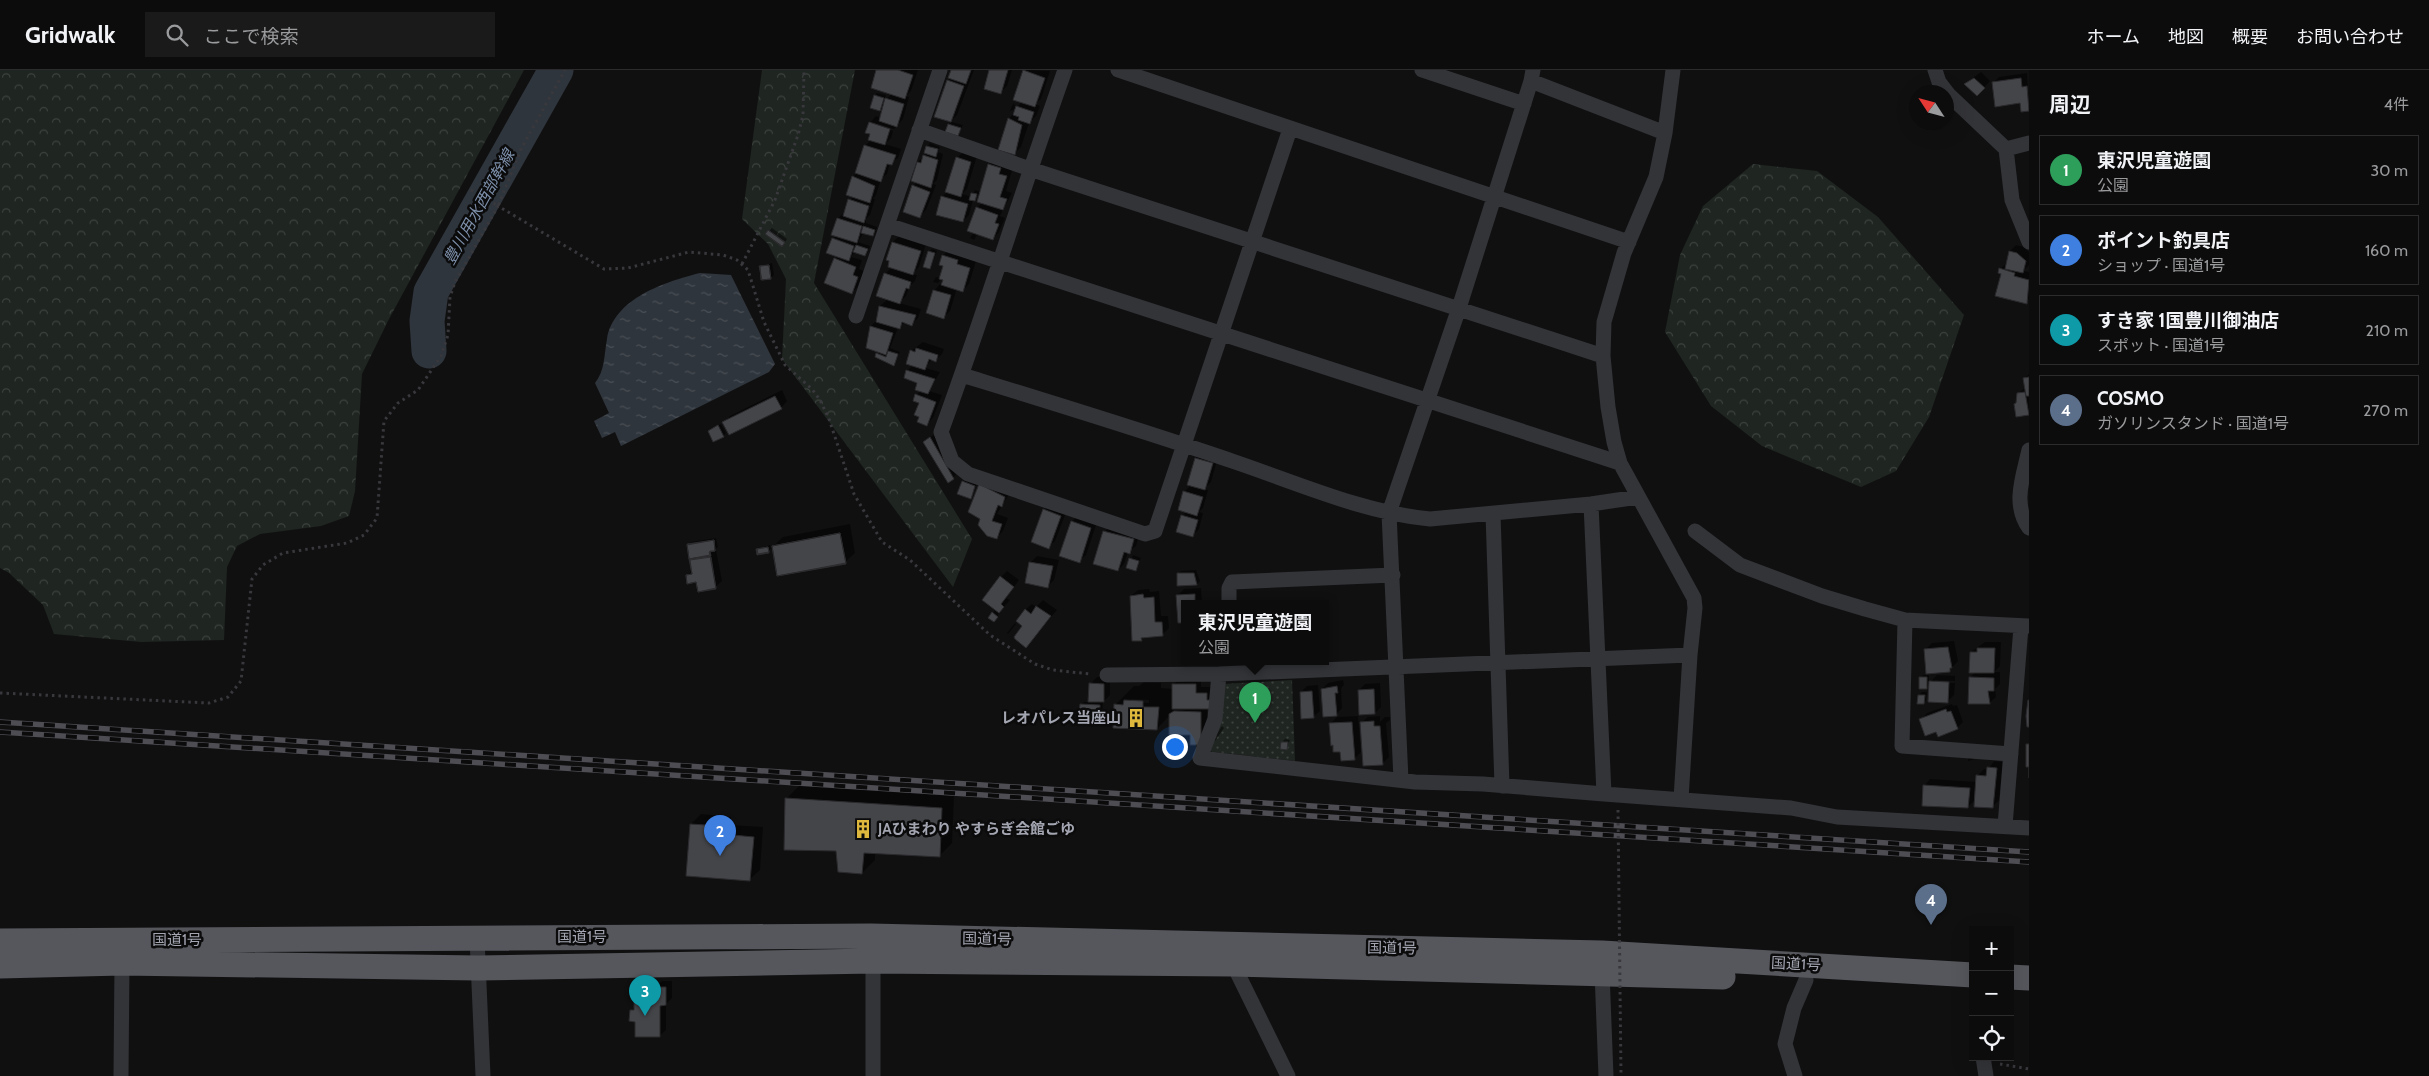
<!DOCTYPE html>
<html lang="ja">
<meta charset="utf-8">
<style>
:root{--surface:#0c0c0d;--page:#1a1a1b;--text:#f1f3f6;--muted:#9a9b9d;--line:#2c2c2e;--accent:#ddb83c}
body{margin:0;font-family:Cabin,"Noto Sans JP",sans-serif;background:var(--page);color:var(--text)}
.controls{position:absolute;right:15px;bottom:15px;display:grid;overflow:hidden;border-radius:0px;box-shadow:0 5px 20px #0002}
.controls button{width:45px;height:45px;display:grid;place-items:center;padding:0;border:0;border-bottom:1px solid var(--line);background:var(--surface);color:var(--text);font:25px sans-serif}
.compass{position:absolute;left:1909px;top:15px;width:45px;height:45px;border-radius:50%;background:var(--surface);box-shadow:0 5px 20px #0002;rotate:306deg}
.you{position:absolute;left:1174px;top:676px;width:18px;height:18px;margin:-12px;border:4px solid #fff;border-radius:50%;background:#1a73e8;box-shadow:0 0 0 8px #1a73e833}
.badge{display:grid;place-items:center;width:32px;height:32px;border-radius:50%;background:var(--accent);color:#fff;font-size:16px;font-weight:700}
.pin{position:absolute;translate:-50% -41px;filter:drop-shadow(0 1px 2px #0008)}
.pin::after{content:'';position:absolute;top:26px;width:18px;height:15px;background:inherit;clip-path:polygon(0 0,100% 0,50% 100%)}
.popup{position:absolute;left:1181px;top:530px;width:148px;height:65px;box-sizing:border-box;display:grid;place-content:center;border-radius:0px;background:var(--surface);filter:drop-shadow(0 1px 4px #0005);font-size:16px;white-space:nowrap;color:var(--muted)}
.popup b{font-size:19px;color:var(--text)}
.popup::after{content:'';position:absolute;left:50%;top:100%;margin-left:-10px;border:10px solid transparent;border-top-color:var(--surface)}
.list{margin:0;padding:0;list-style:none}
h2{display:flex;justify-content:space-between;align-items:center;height:65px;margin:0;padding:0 20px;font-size:21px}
h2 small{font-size:16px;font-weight:400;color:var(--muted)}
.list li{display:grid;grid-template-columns:32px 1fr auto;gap:15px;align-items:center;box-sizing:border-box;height:70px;margin:0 10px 10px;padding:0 10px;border:1px solid var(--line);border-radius:0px}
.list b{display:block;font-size:19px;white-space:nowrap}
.list p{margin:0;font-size:16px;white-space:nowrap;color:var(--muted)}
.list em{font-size:16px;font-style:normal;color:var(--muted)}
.icon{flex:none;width:28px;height:28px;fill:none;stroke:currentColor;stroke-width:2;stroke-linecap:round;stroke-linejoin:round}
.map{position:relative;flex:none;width:2029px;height:1006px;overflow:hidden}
header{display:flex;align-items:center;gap:30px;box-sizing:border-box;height:70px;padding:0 25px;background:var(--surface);border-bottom:1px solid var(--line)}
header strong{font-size:24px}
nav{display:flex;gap:28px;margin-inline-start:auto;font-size:18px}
.search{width:350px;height:45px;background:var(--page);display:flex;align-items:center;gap:12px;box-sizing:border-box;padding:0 18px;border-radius:0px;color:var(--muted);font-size:19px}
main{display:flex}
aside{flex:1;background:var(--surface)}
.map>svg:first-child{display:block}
.forest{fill:url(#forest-crowns)}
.park{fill:url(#park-dots)}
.water{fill:url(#water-ripples)}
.shadow{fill:#0007;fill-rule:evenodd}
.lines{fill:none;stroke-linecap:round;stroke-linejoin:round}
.river{stroke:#2f353c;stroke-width:35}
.building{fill:#444549;stroke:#2b2a2d}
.path{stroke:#38383d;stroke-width:3;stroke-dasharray:2.5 4;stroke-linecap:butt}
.minor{stroke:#333438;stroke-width:15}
.trunk{stroke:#56575d;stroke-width:25}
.rail-casing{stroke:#4d4d53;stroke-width:5.5}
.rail{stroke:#0b0b0c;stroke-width:4;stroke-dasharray:11;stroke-linecap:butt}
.path-bridge{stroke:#38383d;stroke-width:3;stroke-dasharray:2.5 4;stroke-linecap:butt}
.labels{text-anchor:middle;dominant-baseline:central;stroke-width:5;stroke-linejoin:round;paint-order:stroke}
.poi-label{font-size:15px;font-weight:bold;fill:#a3a5b1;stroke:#0b0b0c;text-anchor:end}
.street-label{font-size:15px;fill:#a3a5b1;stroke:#0b0b0c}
.water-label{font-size:16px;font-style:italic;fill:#7d8fa9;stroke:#0b0b0c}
</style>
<header>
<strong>Gridwalk</strong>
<div class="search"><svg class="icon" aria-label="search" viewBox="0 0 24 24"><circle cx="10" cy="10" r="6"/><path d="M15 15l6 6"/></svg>ここで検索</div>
<nav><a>ホーム</a><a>地図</a><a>概要</a><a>お問い合わせ</a></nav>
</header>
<main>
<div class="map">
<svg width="2029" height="1006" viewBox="0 0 2029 1006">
<defs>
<pattern id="forest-crowns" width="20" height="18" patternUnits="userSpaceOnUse" patternTransform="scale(1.25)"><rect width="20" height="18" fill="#1f2520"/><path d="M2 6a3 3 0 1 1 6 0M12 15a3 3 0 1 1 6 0" fill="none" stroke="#3c423e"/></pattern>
<pattern id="park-dots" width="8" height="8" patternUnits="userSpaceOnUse" patternTransform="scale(1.25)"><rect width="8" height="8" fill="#1f2520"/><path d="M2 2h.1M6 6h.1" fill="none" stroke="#3c423e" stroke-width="1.8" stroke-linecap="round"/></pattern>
<pattern id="water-ripples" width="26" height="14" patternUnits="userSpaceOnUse" patternTransform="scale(1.25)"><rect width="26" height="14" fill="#2f353c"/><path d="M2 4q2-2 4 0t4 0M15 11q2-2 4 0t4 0" fill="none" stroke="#4a4f56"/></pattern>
</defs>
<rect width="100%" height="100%" fill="#101011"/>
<path class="forest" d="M0,0h524l-135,249 -27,55 -7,117 -6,25 -28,10 -61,8 -23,12 -10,21 -3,73 -83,2 -87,-8 -11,-29 -34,-32 -9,-5z
M762,0h93l-41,213 158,256 -19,48 -171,-228 4,-80 -18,-35 -26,-25z
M1753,94l64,7 61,46 86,98 -35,102 -33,54 -35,16 -99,-41 -51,-40 -46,-74 15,-77 23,-49z"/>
<path class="park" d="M1292,610l3,81 -88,-10 16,-67z"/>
<path class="water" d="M700,203l31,2 44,89 -6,8 -148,74 -6,-14 -13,6 -8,-17 15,-8 -14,-30c10,-12 9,-28 12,-44 7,-41 58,-57 93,-66z"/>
<path class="shadow" d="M878,0h40l-7,21 -5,5 3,1 -6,22 -9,10 -22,-7v2l21,7 -2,7 -6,6 16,5 -3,9 -8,5 -3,11 -6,5 -5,16 -3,4h2l-5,16 -4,4v4l11,4 -1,5 -3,3 -9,-3 -6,10 12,4 -2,6 -3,3 -10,-3 -4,5 11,3 -3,9 5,2 -6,15 -6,7 -17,-34 3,-3 -5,-17 3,-4 2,-16 6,-7 9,-16v-19l4,-4 8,-27 6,-6 -1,-17 6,-7 5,2 4,-14 -5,5 -5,-13 2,-3 9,2 -2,6 8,-7z
M952,0h22l-17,45 -6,6 -3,-40 3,-4z
M991,0h21l-5,16 -6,6z
M1026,0l24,1 -9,28 -6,5 5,2 -4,10 -7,7 -8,24 -6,6 -6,-34 13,-18z
M1981,2l9,9 -13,14 -12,-11z
M2027,3l2,37 -7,1 -1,-9 -28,-19 6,-6z
M1014,33l1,6 -5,2 2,-5z
M952,52l11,3 -5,10 -9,-11z
M930,73l10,4 -2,5 5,2 -6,26 -4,4 3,1 -10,25 -7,7 -6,-31 4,-4 1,-20 9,-9 -2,-1z
M963,82l14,4 -10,33 -5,5 10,3 3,-7 6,2 8,-27 6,-6 12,3 -2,6 7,2 -6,21 6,2 -12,23 5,2 -6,14 -6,7 -15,-6 -4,7 -4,-2 4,-6 3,-24 5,-6 -1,-9 -8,7 -4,15 -6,6 -21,-24 6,-6 9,-33z
M772,158l15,11 -2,3 -16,-11z
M899,166l27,8 -7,23 -7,7 5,1 -2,6 -5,5 -4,10 -7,7 22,6 -3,9 -6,6 -7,-2 -7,6 -8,20 10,4 -7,13 -16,-11 3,-3 -13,-4 4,-21 7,-7 2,-13 8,-7 -3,-25 7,-7 1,-25z
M2016,175l8,2 5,5v13l-6,6 6,1v27l-3,3 -26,-33 7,-6 3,-12z
M932,179l5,2 -7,17 -1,-16z
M949,179l14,5 -1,3 14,4 -7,23 -6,6 -6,-2 -7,23 -6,6 -10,-26 6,-7 2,1 3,-6 -3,-1 -4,5 -5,-1 3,-5 4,1 4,-13 -1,-9z
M772,193l2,12 -3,3 -10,-11z
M923,272l21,7 -2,5 -6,6 -4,-1 -7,9 15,4 -11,19 13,4 -9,23 -6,6 -11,-29 5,-4 -2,-9 -12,-11 6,-6 -2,-14z
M2029,304v40l-11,-13v-7l8,-7 -1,-9z
M782,320l5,11 -6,7 -57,15 6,-7z
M721,354l5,9 -3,3 -14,-5z
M934,365l22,40 -8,6 -21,-42z
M1202,382l16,5 -7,25 -7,7 4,1 -5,18 -4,4 4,1 -4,16 -7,7 -10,-20 5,-5 -3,-19 7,-7 5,-27z
M966,409l11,4 -6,15 -8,-16z
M980,415l31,6 -14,23 11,4 -5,13 -7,7 -14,-20z
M1050,434l17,6 -12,31 -7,6 -4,-37z
M1078,445l19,7 -11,33 -7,6 -7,-39z
M850,454l5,29 -10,9 -72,-15 -5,4 -10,-2 12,-4 1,3 12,-11z
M1111,456l29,6 -4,14 -8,6 -4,12 -6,6 -14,-38z
M716,468l2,9 -5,4 3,-1 6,31 -7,6 -28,-11 5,-6 -4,-25 3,-3z
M1133,485l8,3 -6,12 -7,-2z
M1037,486l22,4 -5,20 -6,6 -21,-4 4,-20z
M1196,500l4,11 -3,3 -19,1v-11l3,-3z
M1007,501l12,9 -13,18 4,2 -11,12 -2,6 -4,-5 3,-4 5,-32z
M1201,518l1,16h-17v18l-7,-27 6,-6z
M1149,519l1,3 9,-1 2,25h7l1,12 -7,7 -18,1 -3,3 -10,-43 7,-6z
M1043,530l14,10 -31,36 -1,-36 7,-6 4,3z
M1015,553l1,1 -8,10 -1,-1z
M1954,571l4,20 -8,9 -24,-21 6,-6z
M1985,572h16l-1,24 -6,6h6v12l-5,5 1,8 -7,6 -19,-25 6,-7 -5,-19z
M1923,605h6v8l8,-8 18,1v5l-20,-1v3h20l-1,12 -6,6 -18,-17 -4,4 -5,-10z
M1097,607l13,1v17l-7,7 -1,10 -2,2 -19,-10 3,-2h6v-18z
M1180,608h21v9h11l-5,21v29l-16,-3 -21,-19 -13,14 -42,-24 19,-19h5l5,-4 17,1v5l13,1v-5zM1131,629l18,1v3l-18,-1z
M1343,610l1,5 -3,3 1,20 -6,7 -14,-26 6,-6z
M1380,613l1,24 -6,6 -16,-23 6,-6z
M1318,615l2,26 -7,6 -12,-25 6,-6z
M1922,622h5l-1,8 -3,3 -4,-8z
M1952,634l1,2 4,-1 6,17 -6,6 -20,2 -16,-10 6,-7z
M1358,646l3,36 -7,7 -20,-15 -4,-20 7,-7z
M1380,646v6l5,-5h5v3l-4,3 3,34 -7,7 -21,-41 7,-6z
M1222,656l2,2 -9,13 -2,-1z
M1285,669l5,1 -4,8 -4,-6z
M1971,687l4,2 -7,2v-2z
M1994,691l9,1 -4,38 -7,7 -16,-8 -8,8 -44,-21 6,-7 47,3v-6l7,-7 4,1z
M800,715l154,11 -2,47 -13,13 -64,-4v8l-13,13 -75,-75z
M701,744l30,3v8l32,2 -3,43 -10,9 -59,-55z
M662,911h10v17l-6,6v26l-7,6 -23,-15 -5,-10 5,-5v-14l6,-6h15z"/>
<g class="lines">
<path class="river" d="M429,281l-2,-30 4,-29 125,-222"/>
</g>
<path class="building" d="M876,0h22l15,5 -8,24 -34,-11z
M951,0h20l-5,14 -18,-6z
M989,0h19l-7,24 -17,-5z
M1023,0l22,8 -10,29 -22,-7z
M1974,8l11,10 -8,8 -13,-12z
M2021,8l1,9 5,-1 2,25 -8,1 -1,-9 -25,4 -3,-25z
M947,10l17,6 -13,36 -17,-5z
M874,25l10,3 -4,13 -10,-3z
M885,28l19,6 -7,23 -18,-6z
M1016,36l18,6 -4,12 -12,-4 1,-3 -6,-2z
M1008,48l14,7 -7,30 -17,-5z
M869,52l21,7 -5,16 -17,-5 2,-6 -5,-1z
M948,54l13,4 -3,8 -13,-4z
M864,75l32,10 -4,10 -5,-1 -6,18 -26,-9z
M926,76l12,3 -2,8 -12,-4z
M923,85l15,5 -7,28 -20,-7 6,-19 4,1z
M956,87l15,5 -10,35 -16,-5z
M988,94l13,4 -2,6 8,2 -7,21 7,2 -4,11 -26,-8z
M852,106l23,10 -5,17 -24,-8z
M912,115l18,7 -10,26 -17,-6z
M971,123l6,1 -2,7 -6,-1z
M941,126l27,8 -5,18 -27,-7z
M848,129l21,7 -5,17 -21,-7z
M976,137l22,8 -3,8 4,1 -6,16 -26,-9z
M837,148l25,8 -5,17 -26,-8z
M863,156l12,4 -2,6 -12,-3z
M768,160l17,13 -3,3 -17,-12z
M768,160l17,12 -3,5 -17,-13z
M832,168l22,8 -5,15 -23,-8z
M892,172l29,9 -8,24 -25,-8 1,-6 -3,-1z
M856,175l12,4 -3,7 -12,-4z
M928,181l7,2 -5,16 -7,-2z
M2009,181l8,2 9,8 -3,12 -18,-4z
M942,185l16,5 -1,4 13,4 -7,24 -22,-7 2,-5 -4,-1 4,-13 -4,-1z
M834,188l22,9 -3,8 5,2 -6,17 -28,-11z
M769,195l2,14 -10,1 -1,-14z
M769,195l2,14 -9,1 -3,-14z
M1999,198l16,5 -1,3 15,4 -2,24 -32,-8 6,-22 -3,-1z
M884,203l27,9 -2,7 -3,-1 -6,16 -24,-8z
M933,220l18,5 -7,24 -18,-6z
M879,236l37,9 -4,11 -10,-4 -2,7 -24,-7z
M870,256l23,7 -7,22 -20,-7z
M916,278l22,7 -2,7 -7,-3 -4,11 -19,-6 4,-14 5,2z
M888,281l10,3 -4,12 -19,-9 1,-4 10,4z
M906,300l29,9 -7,15 -13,-4 2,-7 -13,-5z
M2029,307v19h-3l-3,-18z
M2025,322l4,23 -13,2 -2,-13 2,-1 1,-10z
M915,324l21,8 -9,24 -10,-4 2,-5 -5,-2 5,-12 -6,-2z
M775,326l7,13 -53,26 -7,-13z
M718,355l6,12 -11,5 -5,-11z
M930,367l24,42 -6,4 -25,-41z
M1195,388l18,5 -8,27 -18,-5z
M962,411l13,5 -4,13 -14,-5z
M979,414l26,13 -3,10 -4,-2 -6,16 10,3 -5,15 -10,-3 -9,-11 2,-6 -12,-7z
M1183,421l20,6 -6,19 -19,-6z
M1043,439l18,7 -12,33 -18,-7z
M1181,445l17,5 -5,17 -17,-5z
M1071,451l20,7 -11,35 -21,-7z
M1103,461l31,8 -4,15 -6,-2 -6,19 -25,-7z
M840,463l6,30 -69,13 -5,-30z
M840,463l6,31 -69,12 -5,-30z
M714,470l1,11h-5l1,5 -22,3 -2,-15z
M714,470l1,11 -6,1 1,3 -21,4 -2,-14z
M768,477l1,6 -12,2 -1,-6z
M768,477l1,5 -11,2 -1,-5z
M710,486l6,32 -18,4 -2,-10 -9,2 -1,-9 6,-1 -3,-15z
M711,487l5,32 -18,3 -2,-10 -9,2 -1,-9 6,-1 -2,-14z
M1129,488l10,3 -3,10 -10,-3z
M1029,492l24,4 -5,22 -23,-5z
M1177,503h17l3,12 -20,1z
M1000,506l14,11 -13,17 3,3 -5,6 -17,-13z
M1143,524l1,4 10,-1 1,25h7l1,14 -22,2 1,3h-10l-2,-45z
M1195,524v10h-10v19h-7l-2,-28z
M1036,536l15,10 -25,32 -11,-9 -1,-2 8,-11 -6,-5 9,-12 6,5z
M992,542l6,5 -4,5 -6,-4z
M1948,577l4,21h-2v4l-24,2 -2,-25z
M1977,578h18l-1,25h-25l1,-21h7z
M1919,607h8v12h-8z
M1969,607l25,1v13h-6l2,13h-22z
M1929,611l20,1 -1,21 -20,-1z
M1089,613l15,1v18h-16z
M1172,614h24v9h11v7h6v9h-41z
M1337,616l1,7h-3l2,23 -14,1 -2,-28z
M1374,619l1,25 -16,1 -1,-25z
M1312,621l2,27 -13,1 -1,-27z
M1918,625h7l-1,9h-7z
M1124,630l19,1v6h16l-2,23 -44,-2 1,-24 9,1z
M2028,630h1v27h-2l-1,-11z
M1080,634l20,1v11l-21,-2z
M1946,639l1,3 4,-1 7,18 -20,8 -2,-5 -11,4 -6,-17z
M1174,641l27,1v33h-11v-10h-21v-21z
M1374,651v5h6l3,39 -20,1 -3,-44z
M1352,652l3,38 -14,1 -1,-9h-7v-7l-2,1 -2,-23z
M1281,672h7l-1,8 -7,-1z
M2026,674h3v34v-11h-3z
M1987,697l10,1 -4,40 -19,-1 2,-32 10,1z
M1923,715l47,3 -2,20 -46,-2z
M785,728l157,10 -2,49 -76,-4 -2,21 -24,-2 -2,-21 -52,-1z
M690,754l32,2v8l32,3 -4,44 -64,-5z
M655,917h11v18l-6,1v31h-25v-15l-6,-1 1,-11h4v-18h20z"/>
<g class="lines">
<path class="path" d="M471,120l27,16 23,-57 44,-79
M742,194l33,-64 23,-65 5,-20 1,-45
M0,623l209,10 19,-6 13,-16 11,-102 11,-14 20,-12 64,-10 17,-8 13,-17 7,-97 14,-18 20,-13 23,-34 7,-21 2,-38 5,-15 43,-76 106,63 24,-1 61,-16 34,3 14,5 11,10 16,52 21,43 27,24 8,11 9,19 25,75 28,48 28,18 80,75 45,29 18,6 37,4
M2000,994l29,5"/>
<path class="minor" d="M1065,0c-43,120 -80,242 -124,362l11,29 16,13 177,60 10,-3 135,-402
M1118,0l511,172
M1422,0l102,34
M1935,0l4,12 10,13 57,54 6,51 17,42
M919,60l111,39 573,187
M1665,63l8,-63
M2006,79l23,-6
M887,155l733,238
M856,246l84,-246
M962,305c91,28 183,56 273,87 62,21 130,51 195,57l161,-15 47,-7
M2029,380c-6,27 -17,54 0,78
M1591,434l13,290 187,14 46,9 192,11
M1493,444l9,272
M1695,461l45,34 82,31 43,13 40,11 124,6
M1229,534v-16l3,-6 161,-7
M1905,550l-3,126 109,8
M1219,604l-4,45 -15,39 215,24 68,2 121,10
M1107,605l112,-1 471,-19 5,-47 -1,-10 -74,-135 -6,-21 -6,-35 -5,-51 1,-34 20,-69 32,-76 9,-44 -134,-52 2,-11
M1401,710l-12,-267 70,-205 72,-227
M1681,729l9,-144
M2005,756l16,-199
M477,868l6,138
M1233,894l55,112
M1602,902l4,104
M1983,987l3,19
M121,1006l1,-113
M873,1006v-115
M1795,1006l-10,-32 9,-36 12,-28"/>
<path class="trunk" d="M0,871l871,-5 731,17 371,22
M0,896l122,-3 356,5 395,-7 360,3 490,13
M2010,907l19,1"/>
<g class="rail-casing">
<path id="rail" d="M0,652l2029,130
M0,662l2029,130"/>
</g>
<use href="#rail" class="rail"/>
<path class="path-bridge" d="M1618,740l3,266"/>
</g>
<defs>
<g id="building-bare" transform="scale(1.5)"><path d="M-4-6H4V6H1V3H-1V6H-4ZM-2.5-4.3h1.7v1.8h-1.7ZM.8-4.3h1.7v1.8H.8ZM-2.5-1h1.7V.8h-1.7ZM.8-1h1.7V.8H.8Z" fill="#ddb83c" stroke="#0b0b0c" stroke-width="2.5" paint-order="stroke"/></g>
</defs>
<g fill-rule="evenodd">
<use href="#building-bare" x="1136" y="648"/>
<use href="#building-bare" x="863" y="759"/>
</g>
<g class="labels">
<g class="poi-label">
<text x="1121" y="648">レオパレス当座山</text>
<text x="878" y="759" text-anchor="start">JAひまわり やすらぎ会館ごゆ</text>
</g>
<g class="street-label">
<text x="582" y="867">国道1号</text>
<text transform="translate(987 869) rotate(1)">国道1号</text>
<text x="177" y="870">国道1号</text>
<text transform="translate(1392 878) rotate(1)">国道1号</text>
<text transform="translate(1796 894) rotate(3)">国道1号</text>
</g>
<g class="water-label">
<text transform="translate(479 137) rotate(-61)">豊川用水西部幹線</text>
</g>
</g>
</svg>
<div class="controls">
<button>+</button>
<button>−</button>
<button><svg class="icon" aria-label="locate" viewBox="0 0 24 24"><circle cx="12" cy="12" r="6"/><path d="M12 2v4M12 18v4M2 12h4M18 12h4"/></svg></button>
</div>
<svg class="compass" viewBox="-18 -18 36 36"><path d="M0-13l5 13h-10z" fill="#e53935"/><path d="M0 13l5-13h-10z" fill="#9a9b9d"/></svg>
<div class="you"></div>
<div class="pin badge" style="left:1255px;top:653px;background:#2e9e5b">1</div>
<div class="popup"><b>東沢児童遊園</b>公園</div>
<div class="pin badge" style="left:720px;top:786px;background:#3f7fe0">2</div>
<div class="pin badge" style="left:645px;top:946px;background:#0f9aa8">3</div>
<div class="pin badge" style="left:1931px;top:855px;background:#5c6f8a">4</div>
</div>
<aside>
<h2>周辺<small>4件</small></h2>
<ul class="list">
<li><span class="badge" style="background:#2e9e5b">1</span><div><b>東沢児童遊園</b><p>公園</p></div><em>30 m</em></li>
<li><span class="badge" style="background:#3f7fe0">2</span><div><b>ポイント釣具店</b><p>ショップ · 国道1号</p></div><em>160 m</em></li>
<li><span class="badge" style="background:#0f9aa8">3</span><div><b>すき家 1国豊川御油店</b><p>スポット · 国道1号</p></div><em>210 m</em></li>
<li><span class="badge" style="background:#5c6f8a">4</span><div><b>COSMO</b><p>ガソリンスタンド · 国道1号</p></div><em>270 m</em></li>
</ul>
</aside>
</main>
